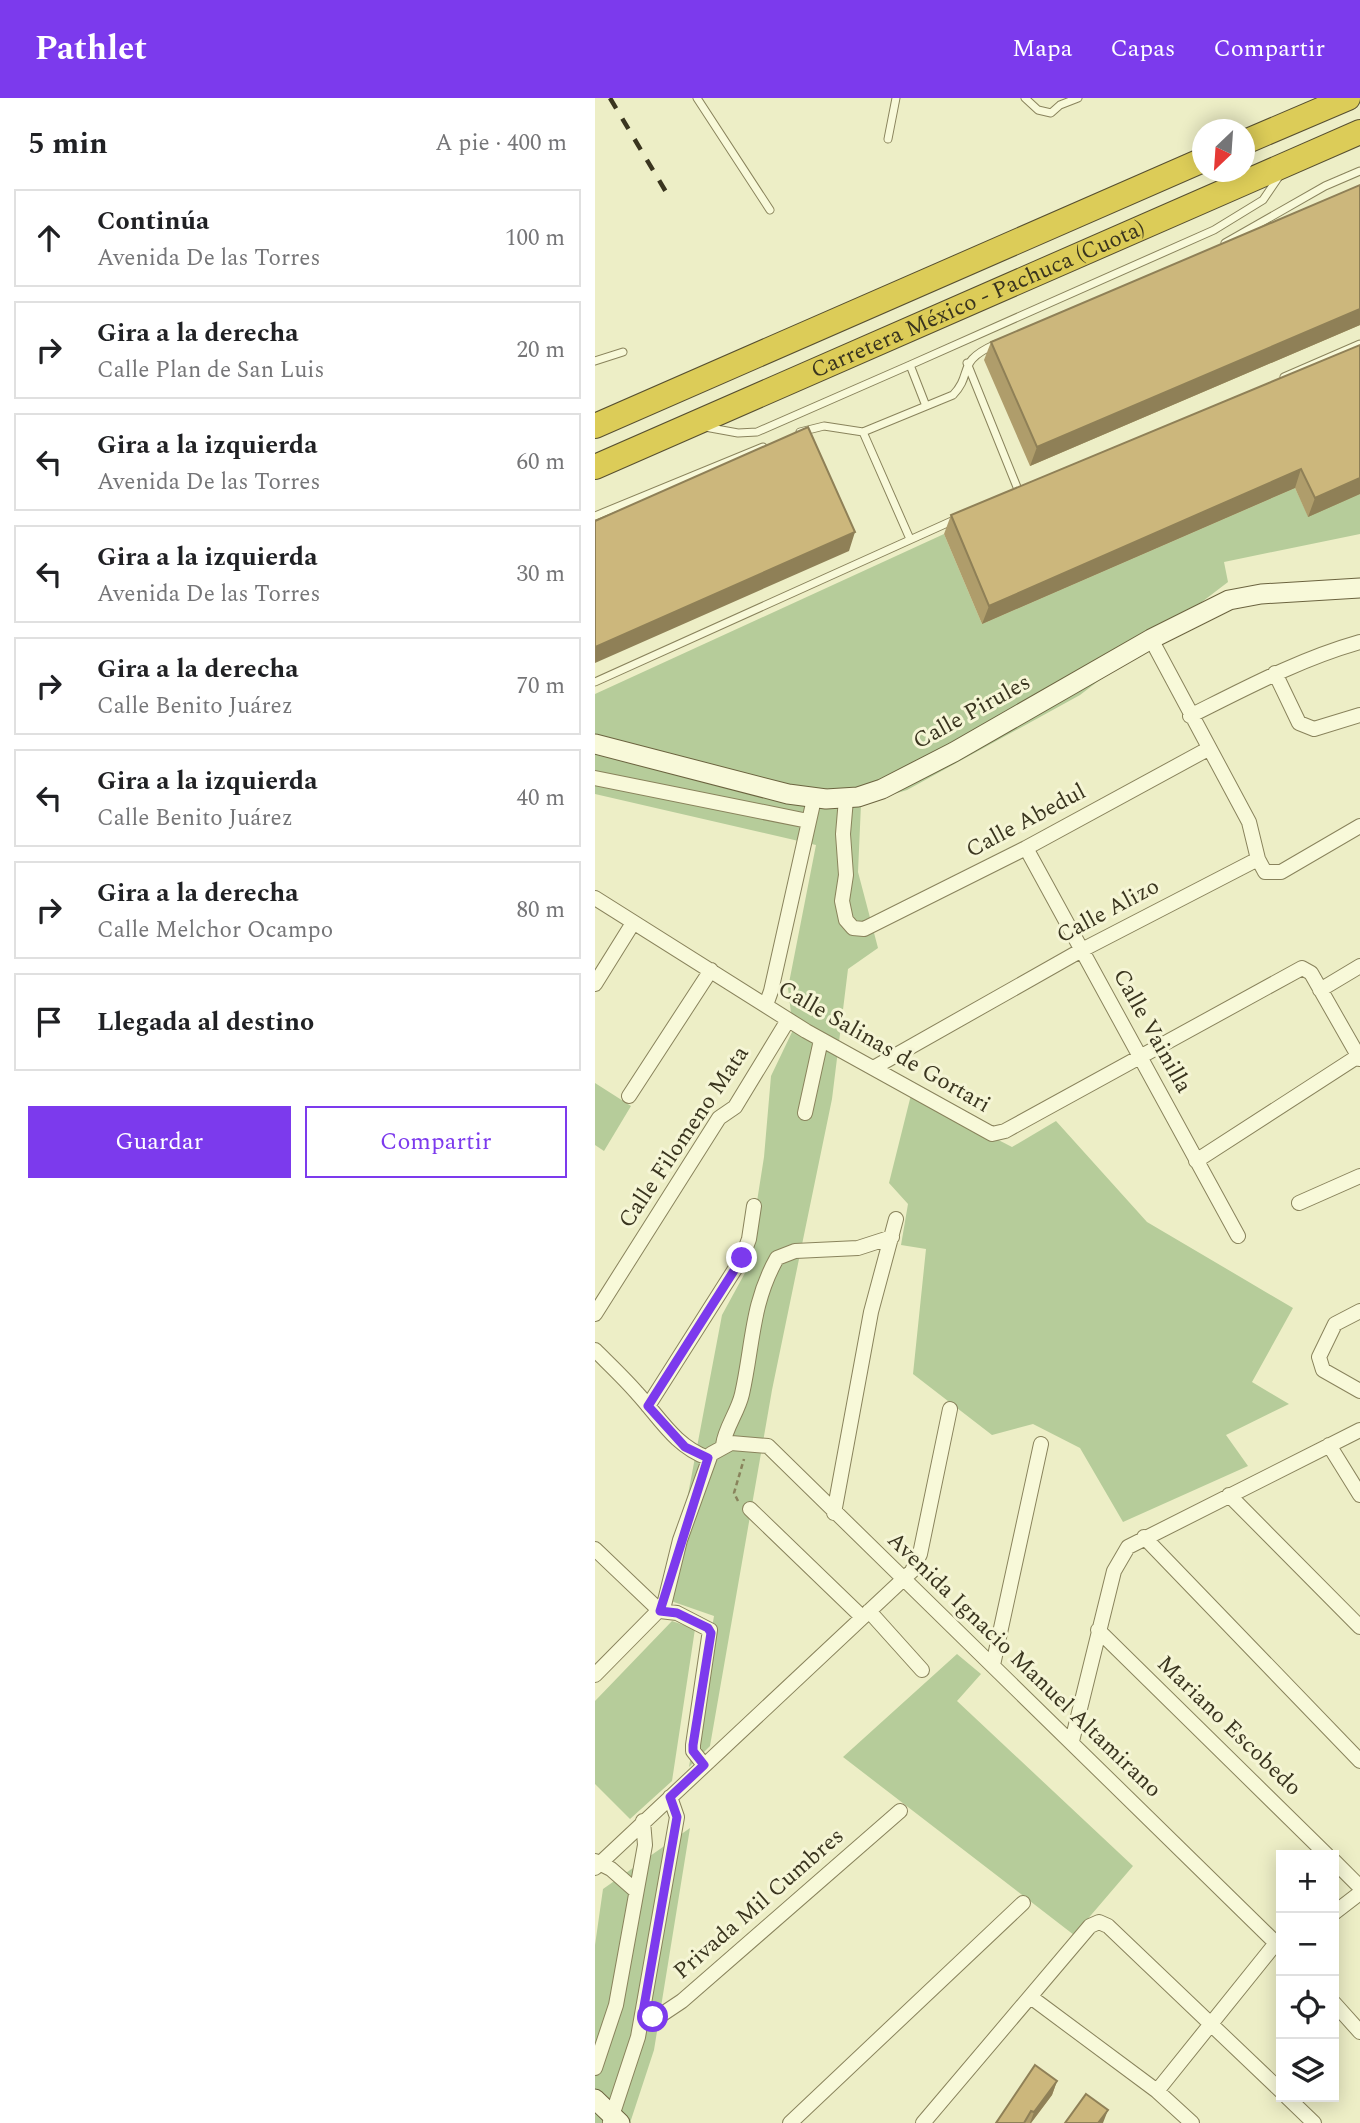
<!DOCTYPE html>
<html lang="es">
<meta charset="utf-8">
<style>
:root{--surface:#fff;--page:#f6f6f6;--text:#202124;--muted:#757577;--line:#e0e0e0;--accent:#7c3aed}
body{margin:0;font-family:Spectral,serif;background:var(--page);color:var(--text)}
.controls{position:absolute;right:21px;bottom:21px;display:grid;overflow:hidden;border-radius:0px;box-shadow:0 4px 18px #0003}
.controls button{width:63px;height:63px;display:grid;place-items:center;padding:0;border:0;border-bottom:2px solid var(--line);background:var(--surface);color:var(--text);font:35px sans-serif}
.compass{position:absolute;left:597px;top:21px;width:63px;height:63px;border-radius:50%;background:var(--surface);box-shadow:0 4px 18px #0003;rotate:205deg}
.stop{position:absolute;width:21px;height:21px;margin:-16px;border:5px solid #7c3aed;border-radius:50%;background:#fff}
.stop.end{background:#7c3aed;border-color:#fff;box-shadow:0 2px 7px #0008}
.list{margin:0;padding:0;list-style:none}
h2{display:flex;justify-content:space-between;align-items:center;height:91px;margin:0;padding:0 28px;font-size:30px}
h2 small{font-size:23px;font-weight:400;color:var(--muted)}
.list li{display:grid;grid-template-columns:46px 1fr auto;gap:21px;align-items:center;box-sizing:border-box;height:98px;margin:0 14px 14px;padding:0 14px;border:2px solid var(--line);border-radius:0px}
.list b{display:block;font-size:26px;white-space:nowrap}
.list p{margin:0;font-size:23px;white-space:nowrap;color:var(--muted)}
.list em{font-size:23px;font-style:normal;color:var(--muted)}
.actions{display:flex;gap:14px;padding:21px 28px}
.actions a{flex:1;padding:16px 0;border:2px solid var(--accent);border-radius:0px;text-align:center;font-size:24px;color:var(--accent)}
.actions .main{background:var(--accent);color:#fff}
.icon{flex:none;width:38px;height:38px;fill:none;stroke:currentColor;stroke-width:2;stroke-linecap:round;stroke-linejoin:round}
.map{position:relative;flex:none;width:765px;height:2025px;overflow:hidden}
header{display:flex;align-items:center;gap:42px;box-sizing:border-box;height:98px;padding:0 35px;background:var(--accent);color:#fff}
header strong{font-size:33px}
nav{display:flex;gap:38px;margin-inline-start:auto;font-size:24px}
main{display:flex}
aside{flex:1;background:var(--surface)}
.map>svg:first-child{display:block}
.green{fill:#b6cc9a}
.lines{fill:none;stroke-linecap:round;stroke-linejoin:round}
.lane-casing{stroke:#89835c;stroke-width:9}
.street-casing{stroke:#89835c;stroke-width:16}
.secondary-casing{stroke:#6b633f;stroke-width:21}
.highway-casing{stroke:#574f30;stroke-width:26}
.path{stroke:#89835c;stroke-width:2.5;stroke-dasharray:5 3.5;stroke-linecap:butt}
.lane{stroke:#f8f9d9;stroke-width:7}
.street{stroke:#f8f9d9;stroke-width:14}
.secondary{stroke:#f8f9d9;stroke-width:19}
.highway{stroke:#dccc58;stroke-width:24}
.rail{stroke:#3a351f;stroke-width:4.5;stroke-dasharray:12 12;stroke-linecap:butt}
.wall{fill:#af9d6b}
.shaded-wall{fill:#8f8057}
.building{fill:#ccb77c;stroke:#8f8057;stroke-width:2}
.route{stroke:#7c3aed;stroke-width:9}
.labels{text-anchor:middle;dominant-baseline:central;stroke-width:6;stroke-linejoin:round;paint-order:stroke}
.street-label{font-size:23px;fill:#3a351f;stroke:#f5f5d5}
</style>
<header>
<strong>Pathlet</strong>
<nav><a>Mapa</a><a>Capas</a><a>Compartir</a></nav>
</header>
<main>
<aside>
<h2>5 min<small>A pie · 400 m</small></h2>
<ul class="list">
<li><svg class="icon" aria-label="ahead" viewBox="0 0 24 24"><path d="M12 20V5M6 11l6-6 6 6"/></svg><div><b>Continúa</b><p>Avenida De las Torres</p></div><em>100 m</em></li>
<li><svg class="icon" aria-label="right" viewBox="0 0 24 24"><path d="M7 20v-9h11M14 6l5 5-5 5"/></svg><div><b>Gira a la derecha</b><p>Calle Plan de San Luis</p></div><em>20 m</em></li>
<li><svg class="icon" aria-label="left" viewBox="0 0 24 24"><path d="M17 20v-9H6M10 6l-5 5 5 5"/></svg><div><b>Gira a la izquierda</b><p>Avenida De las Torres</p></div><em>60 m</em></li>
<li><svg class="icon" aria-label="left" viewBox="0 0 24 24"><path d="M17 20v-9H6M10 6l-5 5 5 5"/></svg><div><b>Gira a la izquierda</b><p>Avenida De las Torres</p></div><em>30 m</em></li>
<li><svg class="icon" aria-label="right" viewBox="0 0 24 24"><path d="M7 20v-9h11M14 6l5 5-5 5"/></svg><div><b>Gira a la derecha</b><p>Calle Benito Juárez</p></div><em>70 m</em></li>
<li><svg class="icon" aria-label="left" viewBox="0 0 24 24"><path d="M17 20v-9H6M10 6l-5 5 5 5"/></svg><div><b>Gira a la izquierda</b><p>Calle Benito Juárez</p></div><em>40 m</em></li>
<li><svg class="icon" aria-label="right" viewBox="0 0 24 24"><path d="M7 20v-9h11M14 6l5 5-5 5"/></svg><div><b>Gira a la derecha</b><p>Calle Melchor Ocampo</p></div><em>80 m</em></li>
<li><svg class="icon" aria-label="arrive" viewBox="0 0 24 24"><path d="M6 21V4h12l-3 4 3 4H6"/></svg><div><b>Llegada al destino</b></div></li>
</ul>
<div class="actions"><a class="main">Guardar</a><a>Compartir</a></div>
</aside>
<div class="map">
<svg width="765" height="2025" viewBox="0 0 765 2025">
<rect width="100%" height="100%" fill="#edeec6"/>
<path class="green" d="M700,390l13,28 52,-22v40l-136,28 4,20 -148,113 -173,95 -46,14 -3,68 20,76 -30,21 -16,130 -60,291 -62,356 -21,21 25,-151 -46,-16 54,-285 24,-44 18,-114 7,-81 22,-46 -5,-42 28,-143 -221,-51v-100l349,-160 38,90z
M0,985l36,23 -27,45 -9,-6z
M316,997l101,52 44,-26 91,101 146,86 -41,74 37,22 -63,31 22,31 -125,56 -43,-74 -47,-24 -41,11 -79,-61 13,-125 -25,-4 7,-41 -19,-21z
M77,1523l23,8 -23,152 -42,38 -35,-35v-83z
M362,1556l24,20 -24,27 176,165 -59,69 -231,-178z
M95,1730l-36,222 -24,73h-35v-178l8,-56z"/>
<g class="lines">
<g class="lane-casing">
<path id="lane" d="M102,0l73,112
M430,0l13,12 13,3 9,-8 18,-7
M293,41l8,-41
M630,145l100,-57 35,-15
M0,263l28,-9
M372,265l52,129 3,-1
M689,279l76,-33
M331,308l-16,-41 304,-135 49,-30 17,-25
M110,329l33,6 19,-1 153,-67
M205,334l24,-6 39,6 90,-37c21,-22 2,-33 43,-51
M268,334l47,107
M0,418l168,-69
M0,584l359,-162"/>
</g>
<g class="street-casing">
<path id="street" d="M556,541l98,183 9,37
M680,575l24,50 15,6 46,-14
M595,618c56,-28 110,-57 170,-74
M0,680l213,43
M251,701l-3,35 3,41 -4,26 4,19 7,8 11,1 162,-81 182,-99
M431,750l212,388
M0,800l211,133 186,103 13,-3 297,-163 9,5 49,86
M0,886l38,-61
M725,892l40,-24
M171,907l5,-14 43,-192
M280,969l205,-116 178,-92 7,13h16l79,-46
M34,998l82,-126
M210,1015l16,-73
M601,1063l164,-106
M704,1105l61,-27
M765,1213l-25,13 -16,33 4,13 37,21
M0,1216l124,-196 16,-11 53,-87
M0,1252c14,14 29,28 42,43 23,25 38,53 71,65
M53,1308l94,-148 7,-19 5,-33
M128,1347c2,-17 15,-33 19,-51 11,-48 9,-90 35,-136l18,-7 63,-3 34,-11
M734,1347l31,50
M634,1397l131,132
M155,1411l112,108
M239,1415l37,-201 25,-93
M549,1439l216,224
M0,1451l65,62
M65,1513l17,2 33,17 -17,115v6l11,14
M274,1513l53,59
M503,1532l229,225
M398,1567l48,-221
M0,1577l69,-70 16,-65 31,-86 20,-11 37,3 513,502
M477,1643l42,-170 14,-24 232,-117
M0,1763l16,8 25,22
M739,1763l26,26
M0,1770l317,-297 8,-17 30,-145
M739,1815l26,-20
M437,1900l125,93 35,32
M739,1905l26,29
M47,1920l22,-5 18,-12 218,-190
M0,1970l21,-63 29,-160 -2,-24
M562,1993l119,-148
M692,1999l27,26
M15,2024l28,-85 39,-220 -7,-20
M195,2025l233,-220
M328,2025l167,-197 9,-4 9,4 173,165"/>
</g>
<g class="secondary-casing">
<path id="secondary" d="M0,646l193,50 38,5 32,-2 24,-8 72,-37 197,-113 78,-39 32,-6 99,-6
M0,2001l25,24"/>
</g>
<g class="highway-casing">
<g id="highway">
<path d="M650,44l103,-44"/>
<path d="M0,328l608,-266"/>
<path id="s1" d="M0,369l765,-335"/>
</g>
</g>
<path class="path" d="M143,1403l-4,-8 10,-34"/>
<use href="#lane" class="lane"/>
<use href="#street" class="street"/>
<use href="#secondary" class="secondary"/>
<use href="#highway" class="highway"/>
<path class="rail" d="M15,0l59,99"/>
</g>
<path class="wall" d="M765,87v140l-330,141 -46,-106 7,-18z
M765,247v149l-52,23 -13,-29 -313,136 -38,-90 7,-19z
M462,1983l-5,14 -21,28h-35z"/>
<path class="shaded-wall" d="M765,211v16l-330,141 7,-19z
M706,371l-6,19 -313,136 7,-18z
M765,380v16l-52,23 7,-19z
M260,434l-6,19 -254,112v-16z
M462,1983l-5,14 -21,28h-1l4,-11z
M513,2012l-5,13h-5z"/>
<path class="building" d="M765,87v124l-323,138 -46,-105z
M765,247v133l-45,20 -14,-29 -312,137 -38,-91z
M213,329l47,105 -260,115v-126z
M440,1967l22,16 -23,31 -3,-1 -7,12h-28z
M491,1996l22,16 -10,13h-33z"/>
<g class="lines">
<path class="route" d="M58,1919l-11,1 35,-201 -7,-20 34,-32 -11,-14v-6l18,-112 -3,-5 -31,-15 -17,-2 48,-153 -23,-11 -37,-41 94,-148"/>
</g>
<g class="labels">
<g class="street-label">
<text stroke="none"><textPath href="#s1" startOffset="418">Carretera México - Pachuca (Cuota)</textPath></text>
<text transform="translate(377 614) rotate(-29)">Calle Pirules</text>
<text transform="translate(431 723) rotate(-28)">Calle Abedul</text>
<text transform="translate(513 813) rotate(-28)">Calle Alizo</text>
<text transform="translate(557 933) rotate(61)">Calle Vainilla</text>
<text transform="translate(289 949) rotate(30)">Calle Salinas de Gortari</text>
<text transform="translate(89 1039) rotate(-56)">Calle Filomeno Mata</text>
<text transform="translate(429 1567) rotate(44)">Avenida Ignacio Manuel Altamirano</text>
<text transform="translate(634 1628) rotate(44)">Mariano Escobedo</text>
<text transform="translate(164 1806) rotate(-41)">Privada Mil Cumbres</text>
</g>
</g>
</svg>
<div class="controls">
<button>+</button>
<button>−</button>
<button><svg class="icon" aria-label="locate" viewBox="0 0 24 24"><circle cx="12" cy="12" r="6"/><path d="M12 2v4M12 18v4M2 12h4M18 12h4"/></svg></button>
<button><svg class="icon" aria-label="layers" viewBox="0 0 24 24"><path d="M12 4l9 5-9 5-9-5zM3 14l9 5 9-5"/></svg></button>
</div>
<svg class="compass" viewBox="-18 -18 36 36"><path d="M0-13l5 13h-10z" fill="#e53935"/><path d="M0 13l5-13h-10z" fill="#757577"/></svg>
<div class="stop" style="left:58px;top:1919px"></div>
<div class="stop end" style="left:147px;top:1160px"></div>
</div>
</main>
